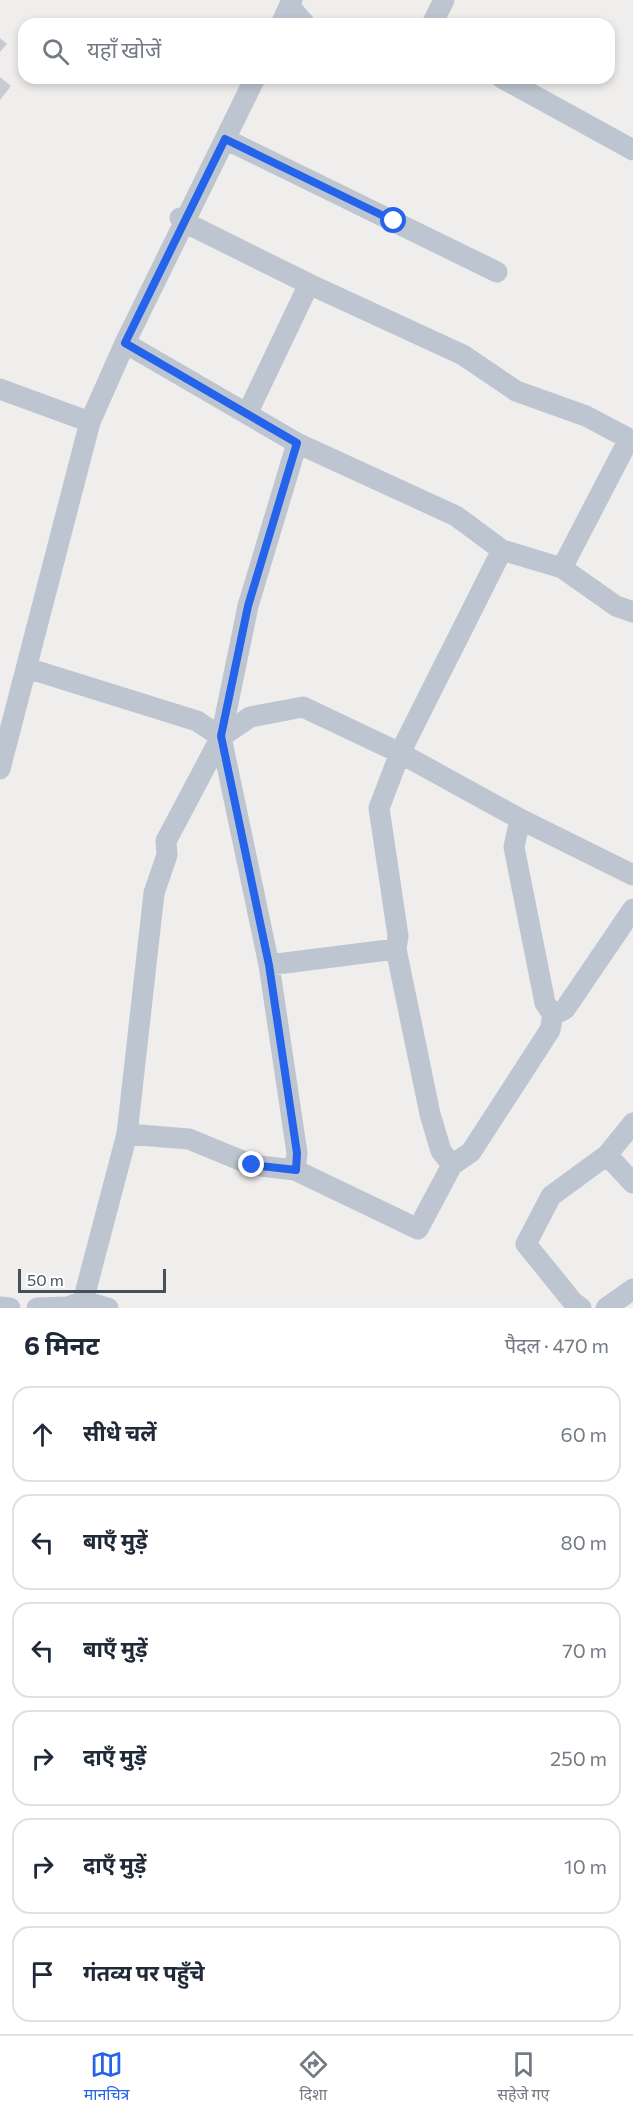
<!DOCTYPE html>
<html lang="hi">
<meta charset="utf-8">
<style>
:root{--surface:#fff;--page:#f6f6f7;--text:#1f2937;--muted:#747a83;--line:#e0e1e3;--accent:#2563eb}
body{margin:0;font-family:Commissioner,"Noto Sans Devanagari",sans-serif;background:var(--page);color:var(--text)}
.scale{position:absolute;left:18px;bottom:15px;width:148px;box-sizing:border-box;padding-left:6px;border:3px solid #454f5b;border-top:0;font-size:16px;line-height:21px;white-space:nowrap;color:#454f5b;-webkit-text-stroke:4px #fff;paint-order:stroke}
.stop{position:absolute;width:18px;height:18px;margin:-14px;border:4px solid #2563eb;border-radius:50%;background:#fff}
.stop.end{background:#2563eb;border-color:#fff;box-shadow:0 2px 6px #0008}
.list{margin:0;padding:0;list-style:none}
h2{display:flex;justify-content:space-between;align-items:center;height:78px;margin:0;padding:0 24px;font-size:26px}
h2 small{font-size:20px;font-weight:400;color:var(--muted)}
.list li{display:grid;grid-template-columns:39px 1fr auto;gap:18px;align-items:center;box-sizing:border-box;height:96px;margin:0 12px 12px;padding:0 12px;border:2px solid var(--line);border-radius:18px}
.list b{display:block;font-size:22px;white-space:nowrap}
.list em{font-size:20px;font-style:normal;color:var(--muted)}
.icon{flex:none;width:33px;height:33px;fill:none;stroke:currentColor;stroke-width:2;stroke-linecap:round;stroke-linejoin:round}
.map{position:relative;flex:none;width:633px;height:1308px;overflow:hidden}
.search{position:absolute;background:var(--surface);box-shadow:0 3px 9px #0003;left:18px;right:18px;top:18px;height:66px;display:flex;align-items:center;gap:15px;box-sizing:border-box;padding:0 21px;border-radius:18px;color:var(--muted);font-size:22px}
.sheet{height:726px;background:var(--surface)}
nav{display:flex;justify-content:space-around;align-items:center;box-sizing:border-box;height:84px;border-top:2px solid var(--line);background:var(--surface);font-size:16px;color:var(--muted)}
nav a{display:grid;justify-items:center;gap:3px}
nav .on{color:var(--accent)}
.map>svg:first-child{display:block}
.building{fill:#c9cbd3}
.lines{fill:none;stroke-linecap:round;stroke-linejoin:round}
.minor{stroke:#bdc6d0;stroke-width:21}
.route{stroke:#2563eb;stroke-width:8}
</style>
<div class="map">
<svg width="633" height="1308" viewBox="0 0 633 1308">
<rect width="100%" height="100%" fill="#f0eded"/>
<path class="building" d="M0,38l7,6 -7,8z
M0,77l11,9 -11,14z"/>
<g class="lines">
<path class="minor" d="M290,7l15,17
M281,24l11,-24
M432,24l12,-24
M502,78l131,72
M225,139l272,133
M180,218l4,4 125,62 154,71 53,36 70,25 47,25
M125,343l172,100 159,73 46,34 60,18 54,38 17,6
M0,389l90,33
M247,414l62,-130
M562,568l67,-129
M27,668l170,53 24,16
M0,769l90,-347 35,-79 130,-265
M269,965l127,-16
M553,1015l12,-6 68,-100
M127,1134l62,5 63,26 43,5 123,59 34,-64 19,-13 79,-122 3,-15 -8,-12 -31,-156 6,-28
M607,1155l26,28
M452,1165l-11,-14 -11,-37 -34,-165 2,-13 -19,-128 21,-55 102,-203
M295,1170l2,-17 -28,-188 -48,-228 27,-131 49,-163
M83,1301l44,-167 27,-241 13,-38 -1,-14 55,-104 29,-20 53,-10 97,46 120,66 113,56
M0,1307l10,1
M37,1308l31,-1 15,-6 25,7
M581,1308l-8,-6 -47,-58 25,-48 56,-41 26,-32
M606,1308l27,-19"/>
</g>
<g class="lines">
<path class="route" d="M252,1165l44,5 1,-17 -28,-188 -48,-229 27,-130 49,-163 -172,-100 100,-204 169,82"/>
</g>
</svg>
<div class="scale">50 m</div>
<div class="stop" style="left:394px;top:221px"></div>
<div class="stop end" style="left:252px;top:1165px"></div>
<div class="search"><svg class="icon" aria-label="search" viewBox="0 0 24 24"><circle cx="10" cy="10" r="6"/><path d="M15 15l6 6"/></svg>यहाँ खोजें</div>
</div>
<section class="sheet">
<h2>6 मिनट<small>पैदल · 470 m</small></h2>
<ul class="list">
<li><svg class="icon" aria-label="ahead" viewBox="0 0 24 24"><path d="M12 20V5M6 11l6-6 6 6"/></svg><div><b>सीधे चलें</b></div><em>60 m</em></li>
<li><svg class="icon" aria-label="left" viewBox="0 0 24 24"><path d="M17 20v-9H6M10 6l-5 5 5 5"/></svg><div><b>बाएँ मुड़ें</b></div><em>80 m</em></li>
<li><svg class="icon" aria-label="left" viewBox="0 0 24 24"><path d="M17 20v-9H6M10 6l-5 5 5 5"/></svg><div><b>बाएँ मुड़ें</b></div><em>70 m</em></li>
<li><svg class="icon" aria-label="right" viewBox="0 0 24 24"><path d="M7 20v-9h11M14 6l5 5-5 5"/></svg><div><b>दाएँ मुड़ें</b></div><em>250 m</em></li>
<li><svg class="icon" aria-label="right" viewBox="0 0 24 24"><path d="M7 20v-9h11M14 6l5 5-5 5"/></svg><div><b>दाएँ मुड़ें</b></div><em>10 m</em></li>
<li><svg class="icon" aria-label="arrive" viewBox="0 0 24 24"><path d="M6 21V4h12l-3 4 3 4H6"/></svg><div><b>गंतव्य पर पहुँचे</b></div></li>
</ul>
</section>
<nav>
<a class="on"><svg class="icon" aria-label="map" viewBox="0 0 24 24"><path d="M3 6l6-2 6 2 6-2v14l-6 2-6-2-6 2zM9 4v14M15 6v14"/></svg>मानचित्र</a>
<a><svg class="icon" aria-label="directions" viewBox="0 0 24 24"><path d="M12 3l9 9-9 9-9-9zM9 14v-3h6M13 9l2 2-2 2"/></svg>दिशा</a>
<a><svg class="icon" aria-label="saved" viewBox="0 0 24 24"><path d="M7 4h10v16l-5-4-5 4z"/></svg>सहेजे गए</a>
</nav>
